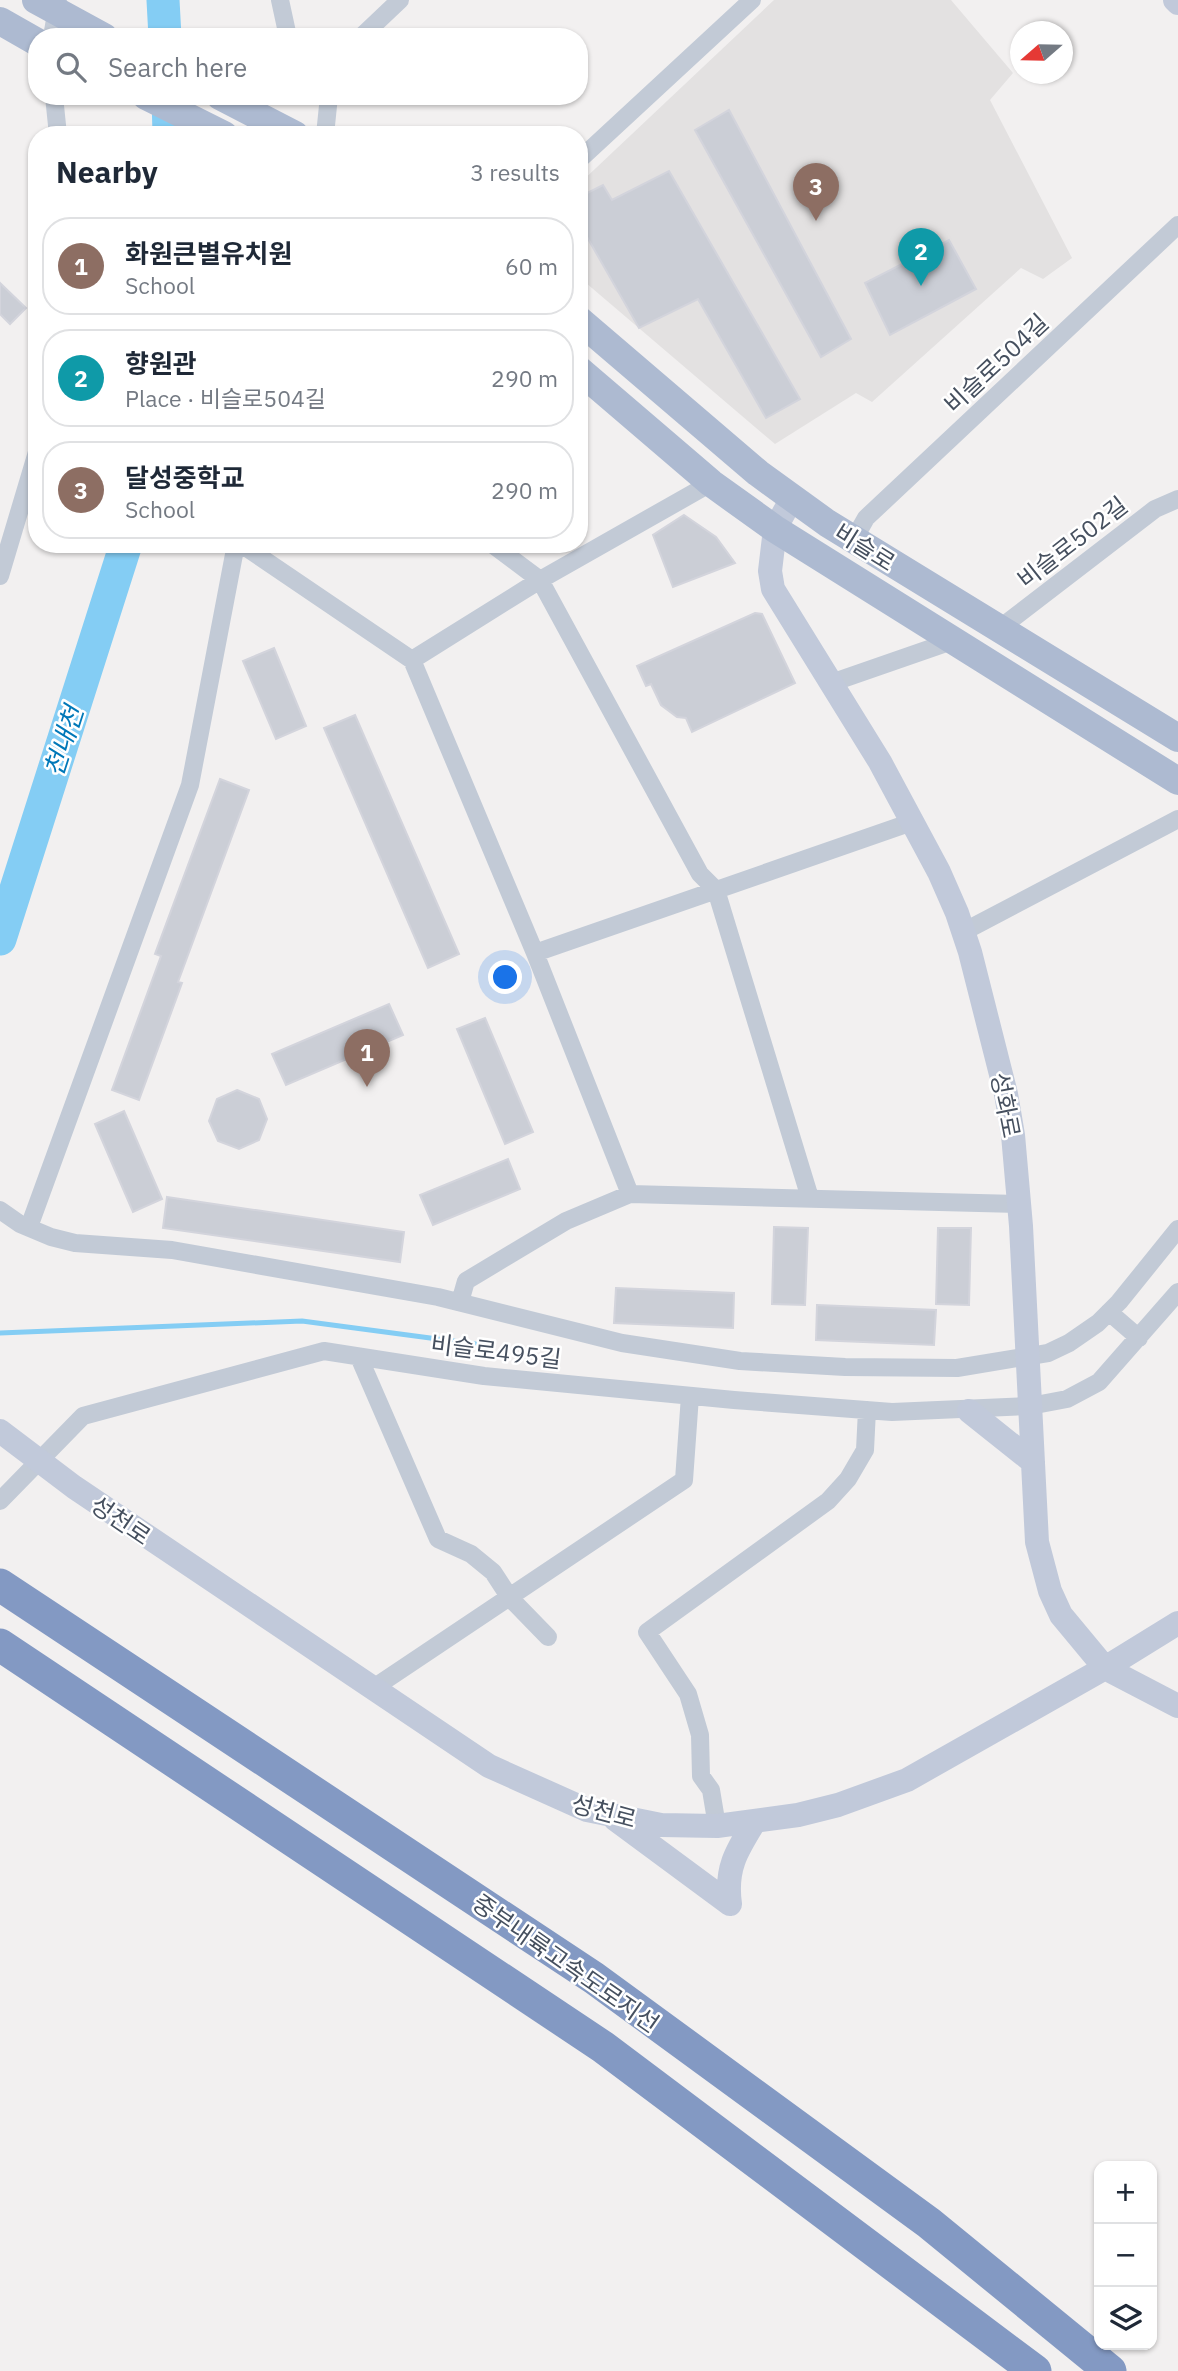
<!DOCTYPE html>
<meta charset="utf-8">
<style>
:root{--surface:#fff;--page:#f2f2f3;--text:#1f2937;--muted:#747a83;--line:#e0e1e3;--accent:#084ef4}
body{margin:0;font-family:"IBM Plex Sans","Noto Sans KR",sans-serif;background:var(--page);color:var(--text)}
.controls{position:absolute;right:21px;bottom:21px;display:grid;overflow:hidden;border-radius:14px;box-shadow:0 2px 5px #0004}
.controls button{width:63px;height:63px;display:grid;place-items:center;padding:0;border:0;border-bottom:2px solid var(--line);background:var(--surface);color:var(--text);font:35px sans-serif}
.compass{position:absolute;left:1010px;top:21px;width:63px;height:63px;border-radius:50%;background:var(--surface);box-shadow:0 2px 5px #0004;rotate:250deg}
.you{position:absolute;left:506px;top:978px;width:24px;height:24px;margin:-18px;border:5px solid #fff;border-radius:50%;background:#1a73e8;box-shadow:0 0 0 10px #1a73e833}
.badge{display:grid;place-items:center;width:46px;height:46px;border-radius:50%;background:var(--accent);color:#fff;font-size:23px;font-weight:700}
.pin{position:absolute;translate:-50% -58px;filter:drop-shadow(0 2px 4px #0008)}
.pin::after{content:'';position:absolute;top:37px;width:24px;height:21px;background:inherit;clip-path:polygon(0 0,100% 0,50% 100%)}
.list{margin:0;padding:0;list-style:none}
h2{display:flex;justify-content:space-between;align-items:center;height:91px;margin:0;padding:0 28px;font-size:30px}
h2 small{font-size:23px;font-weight:400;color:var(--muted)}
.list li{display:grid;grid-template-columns:46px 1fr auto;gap:21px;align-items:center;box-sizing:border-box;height:98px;margin:0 14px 14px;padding:0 14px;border:2px solid var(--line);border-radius:28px}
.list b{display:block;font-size:26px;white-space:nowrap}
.list p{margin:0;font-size:23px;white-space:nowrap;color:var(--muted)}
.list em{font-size:23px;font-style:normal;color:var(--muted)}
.icon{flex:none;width:38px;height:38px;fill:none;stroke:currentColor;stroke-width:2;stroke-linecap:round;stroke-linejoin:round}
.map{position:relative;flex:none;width:1178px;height:2371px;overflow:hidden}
.search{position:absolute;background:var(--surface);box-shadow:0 2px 5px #0004;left:28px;top:28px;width:560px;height:77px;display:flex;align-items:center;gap:18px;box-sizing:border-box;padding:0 24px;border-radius:28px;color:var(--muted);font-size:26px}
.panel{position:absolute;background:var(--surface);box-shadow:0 2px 5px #0004;left:28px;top:126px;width:560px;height:427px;border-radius:28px}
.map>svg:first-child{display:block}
.education{fill:#e3e1e1}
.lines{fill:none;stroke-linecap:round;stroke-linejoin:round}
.stream{stroke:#84cdf4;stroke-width:5}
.river{stroke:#84cdf4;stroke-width:33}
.building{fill:#cbced6;stroke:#d3d4dc;stroke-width:2}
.street{stroke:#c2cad6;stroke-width:18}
.secondary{stroke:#c1c9da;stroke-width:24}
.primary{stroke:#adbad1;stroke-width:28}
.highway{stroke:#8399c3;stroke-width:33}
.labels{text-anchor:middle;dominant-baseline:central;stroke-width:5;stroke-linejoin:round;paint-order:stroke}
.street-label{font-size:24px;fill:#46505f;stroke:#fff}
.water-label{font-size:26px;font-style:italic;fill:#0078b8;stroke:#fff}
</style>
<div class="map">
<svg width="1178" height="2371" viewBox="0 0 1178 2371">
<rect width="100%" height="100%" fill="#f2f0f0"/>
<path class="education" d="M774,0h177l62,73 -23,27 82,158 -29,21 -22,-11 -149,134 -16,-9 -81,51 -196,-167v-93z"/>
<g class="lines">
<path class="stream" d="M0,1333l302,-12 181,24"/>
<path class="river" d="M163,0l2,37
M168,96l1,39
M0,939l126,-395"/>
</g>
<path class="building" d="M729,110l122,229 -30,18 -126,-227z
M669,171l131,228 -34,19 -68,-119 -59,29 -60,-105v-26l24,-12 9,15z
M949,240l27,49 -86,46 -25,-52z
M0,283l26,25 -16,16 -10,-10z
M684,515l32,22 19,26 -62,24 -20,-52z
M755,613l7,1 33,69 -103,49 -6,-14 -9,-1 -16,-12 -10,-21 -5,2 -9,-20z
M274,648l32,78 -30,13 -33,-78z
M355,715l104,239 -31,14 -104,-240z
M220,779l29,11 -71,192 4,1 -43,117 -27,-10 49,-134 -6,-2z
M389,1004l14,31 -117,50 -14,-31z
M485,1018l48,114 -28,12 -48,-115z
M237,1090l22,9 8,20 -8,21 -20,9 -21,-8 -9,-20 8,-22z
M124,1111l38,88 -29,13 -38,-88z
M508,1159l12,30 -87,36 -13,-30z
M167,1197l237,35 -4,30 -237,-34z
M774,1227l34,1 -3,77 -33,-1z
M938,1228h33l-2,77 -33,-1z
M616,1288l118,5 -1,35 -119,-5z
M817,1305l119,5 -2,35 -118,-5z"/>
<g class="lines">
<path class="street" d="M280,0l8,37
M52,37l6,-35
M361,37l39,-37
M54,96l4,39
M325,135l4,-39
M579,160l173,-160
M853,541l13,-23 312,-293
M241,544l171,116 123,293 95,241
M492,544l48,36 160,294 16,16 94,308
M0,576l37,-124
M999,629l156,-120 23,-10
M412,660l128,-80 171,-97
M831,683l121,-42
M963,932l215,-113
M535,953l377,-131
M0,1210l20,14 31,13 24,6 97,7 266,47 184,46 118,18 105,6 112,1 91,-15 21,-10 29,-20 21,-21 59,-73
M29,1227l161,-442 46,-241
M460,1302l6,-21 100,-60 64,-27 390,10
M1109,1312l30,26
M359,1357l79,182 33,15 22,18 17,26 38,39
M0,1501l83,-85 241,-65 160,25 250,24 158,12 138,-6 37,-7 32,-17 79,-90
M372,1689l312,-209 6,-84
M717,1826l-6,-36 -10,-14 -1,-41 -12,-41 -41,-62 181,-131 20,-22 17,-29 2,-40"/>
<path class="secondary" d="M1175,0l3,3
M792,498l-17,31 -5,42 3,18 107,173 59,110 18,41 13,39 36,142 7,41 8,91 16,316 13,49 11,24 44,53 73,38
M969,1411l64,51
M0,1431l74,56 415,279 98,44 74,15 56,1 81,-11 40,-10 69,-25 198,-112 73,-45
M615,1819l115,85
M730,1904c-5,-36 7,-54 25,-83"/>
<path class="primary" d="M36,0l68,37
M0,21l37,21
M146,96l78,39
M220,96l75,39
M579,320l179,153 69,50 351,215
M579,370l132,113 64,46 403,252"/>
<path class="highway" d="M0,1585l594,393 335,245 181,148
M0,1645l603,402 432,324"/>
</g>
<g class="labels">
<g class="street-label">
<text transform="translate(996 363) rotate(-43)">비슬로504길</text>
<text transform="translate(1072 542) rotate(-38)">비슬로502길</text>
<text transform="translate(865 547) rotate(32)">비슬로</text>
<text transform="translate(1006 1105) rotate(79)">성화로</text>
<text transform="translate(496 1351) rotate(7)">비슬로495길</text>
<text transform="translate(121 1520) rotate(34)">성천로</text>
<text transform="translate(604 1811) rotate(15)">성천로</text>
<text transform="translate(566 1963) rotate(35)">중부내륙고속도로지선</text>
</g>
<g class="water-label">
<text transform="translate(63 741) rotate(-72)">천내천</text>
</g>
</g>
</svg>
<div class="controls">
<button>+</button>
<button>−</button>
<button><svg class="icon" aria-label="layers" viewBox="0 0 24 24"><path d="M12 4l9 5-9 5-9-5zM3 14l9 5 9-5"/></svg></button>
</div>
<svg class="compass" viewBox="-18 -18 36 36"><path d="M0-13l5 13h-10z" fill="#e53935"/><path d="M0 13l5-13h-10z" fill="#747a83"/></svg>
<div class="you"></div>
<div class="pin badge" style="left:367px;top:1087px;background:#8d6e63">1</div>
<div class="pin badge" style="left:921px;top:286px;background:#0f9aa8">2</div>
<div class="pin badge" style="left:816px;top:221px;background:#8d6e63">3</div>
<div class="search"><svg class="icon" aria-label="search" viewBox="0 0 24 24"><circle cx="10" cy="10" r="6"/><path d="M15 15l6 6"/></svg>Search here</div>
<section class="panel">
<h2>Nearby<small>3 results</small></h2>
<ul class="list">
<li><span class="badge" style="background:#8d6e63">1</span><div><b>화원큰별유치원</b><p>School</p></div><em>60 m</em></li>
<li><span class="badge" style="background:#0f9aa8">2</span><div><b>향원관</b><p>Place · 비슬로504길</p></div><em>290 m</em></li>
<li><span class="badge" style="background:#8d6e63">3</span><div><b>달성중학교</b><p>School</p></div><em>290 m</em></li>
</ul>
</section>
</div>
